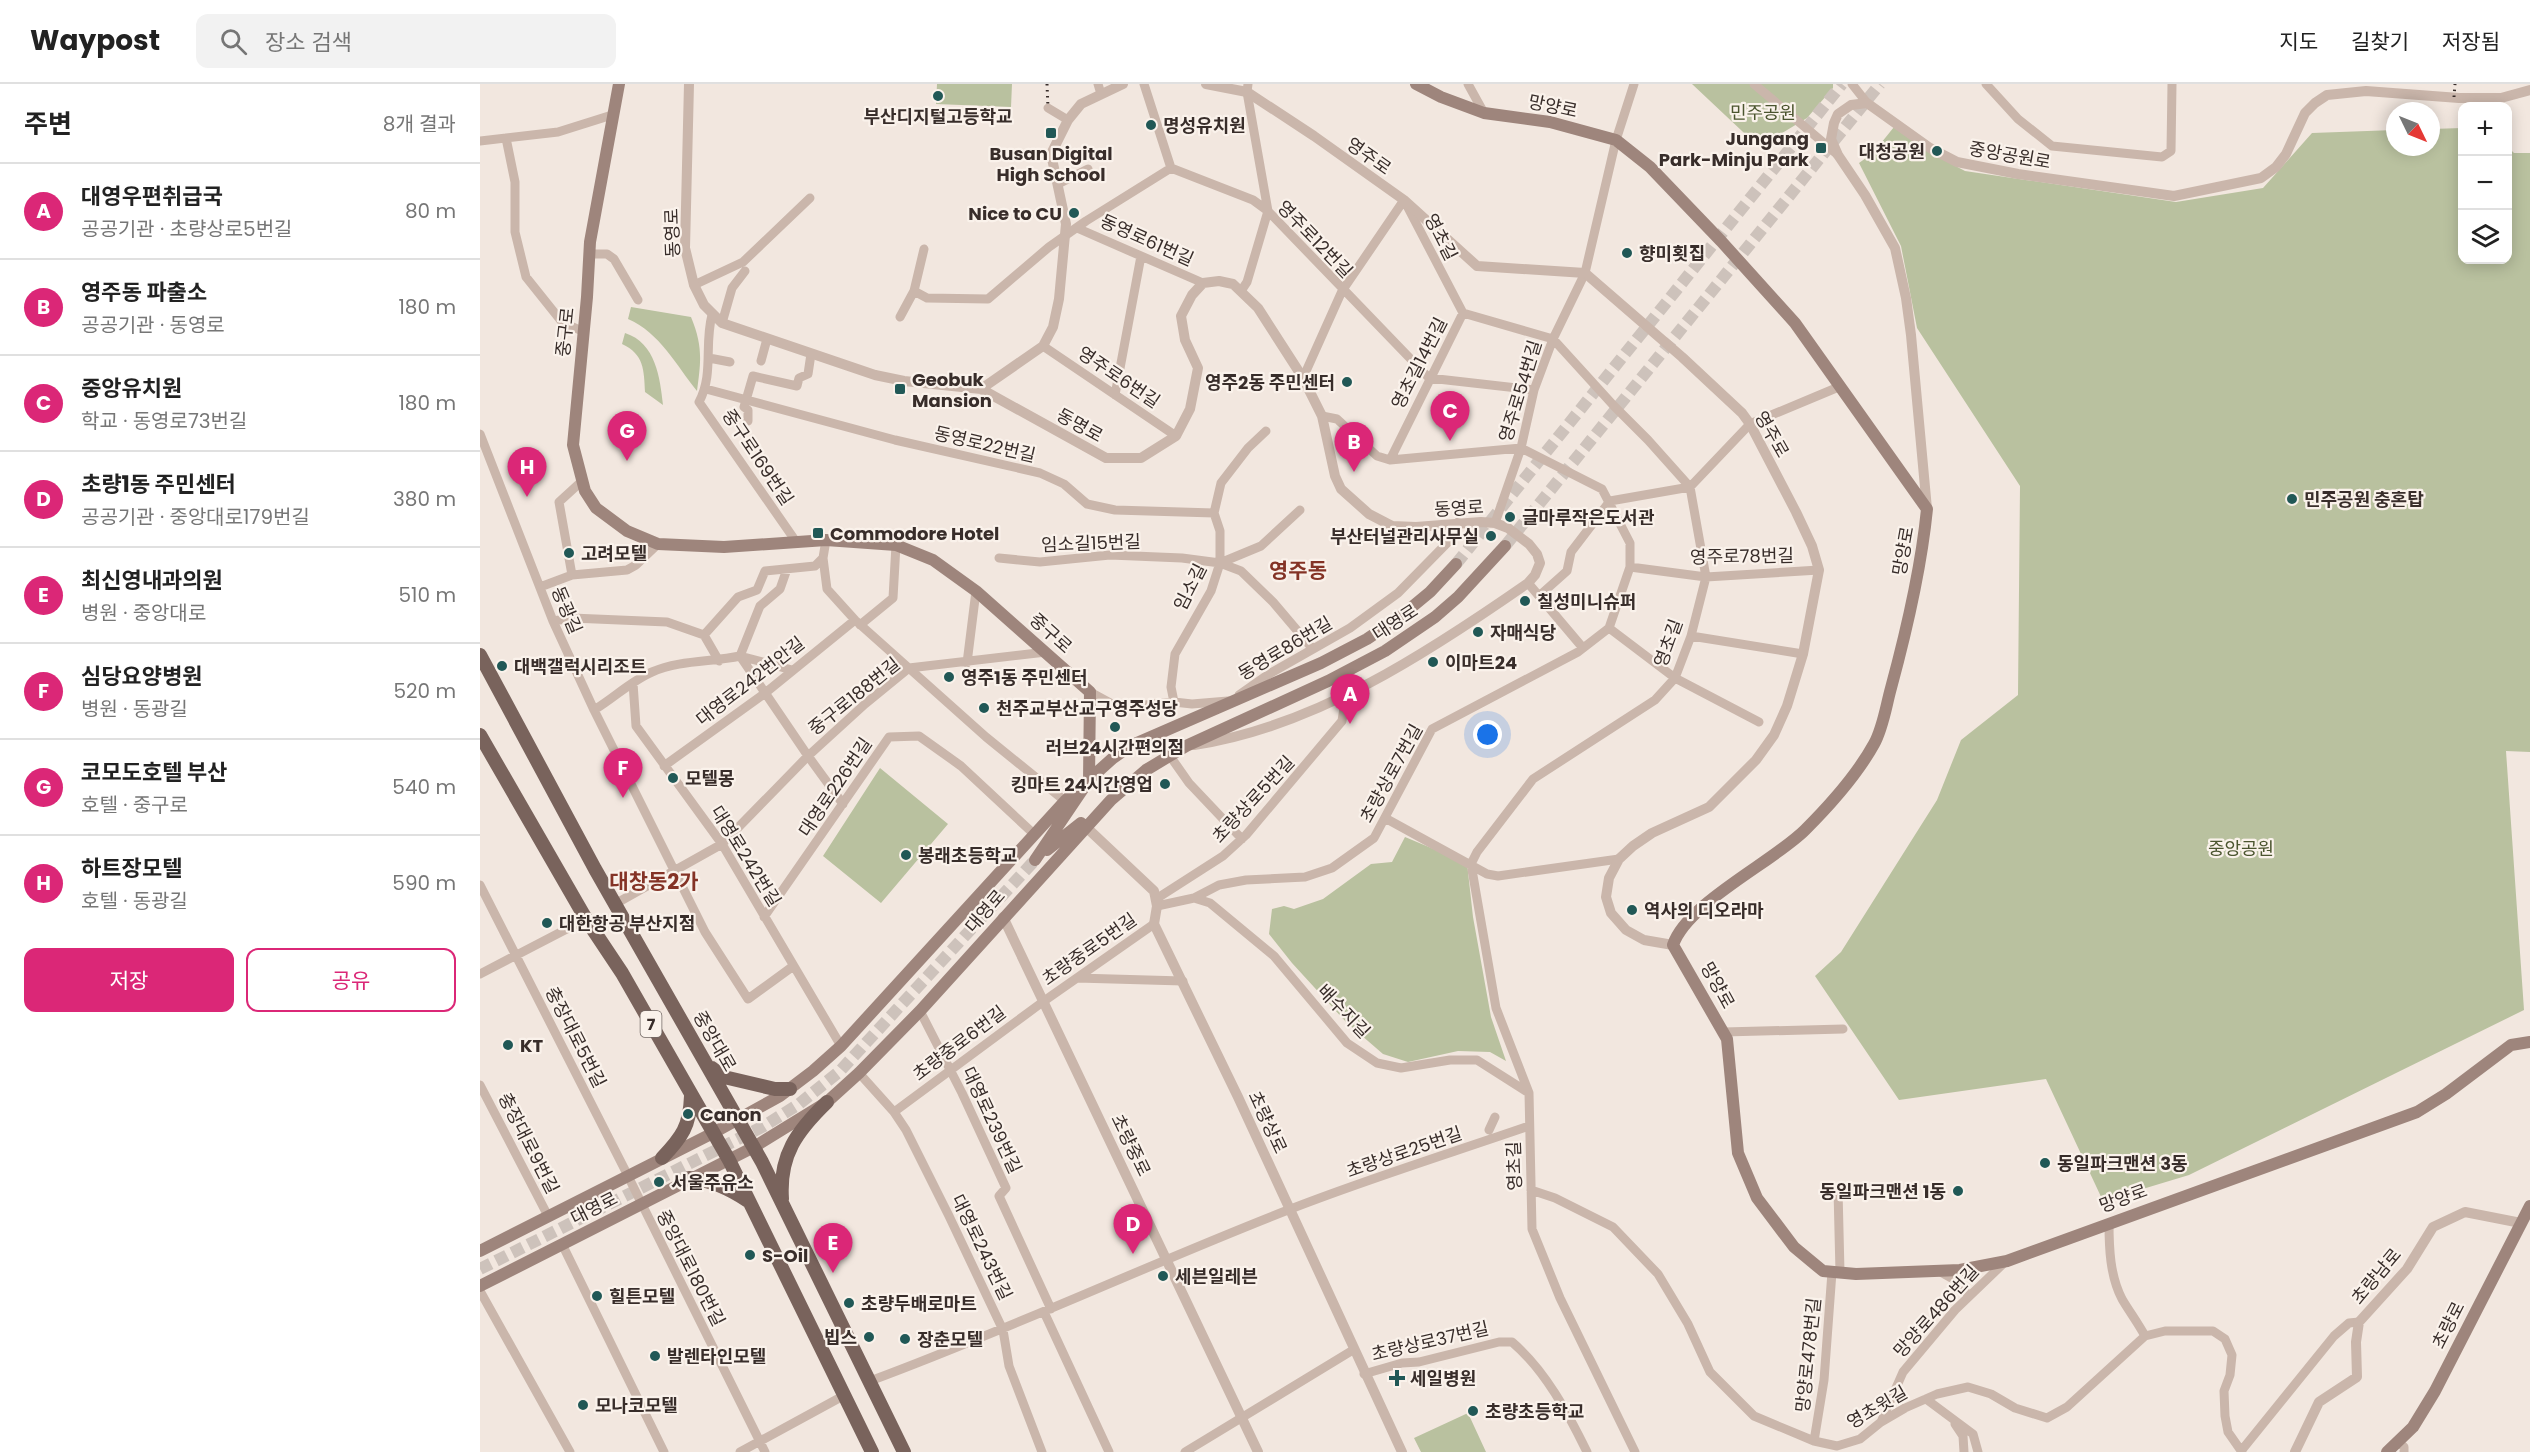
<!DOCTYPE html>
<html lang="ko">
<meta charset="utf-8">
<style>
:root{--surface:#fff;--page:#f2f2f2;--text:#222;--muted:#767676;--line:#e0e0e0;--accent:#db2777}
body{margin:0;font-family:Poppins,"Noto Sans KR",sans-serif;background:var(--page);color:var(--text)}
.controls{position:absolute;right:18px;top:18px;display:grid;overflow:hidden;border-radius:12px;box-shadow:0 3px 15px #0003}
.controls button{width:54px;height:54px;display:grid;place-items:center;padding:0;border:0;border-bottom:2px solid var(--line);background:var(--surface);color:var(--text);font:30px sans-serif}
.compass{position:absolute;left:1906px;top:18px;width:54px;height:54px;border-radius:50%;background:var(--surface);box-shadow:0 3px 15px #0003;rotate:133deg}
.you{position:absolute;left:1008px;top:651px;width:21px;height:21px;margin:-15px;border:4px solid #fff;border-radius:50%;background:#1a73e8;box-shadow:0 0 0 9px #1a73e833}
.badge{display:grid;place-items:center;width:39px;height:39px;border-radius:50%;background:var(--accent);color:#fff;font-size:20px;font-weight:700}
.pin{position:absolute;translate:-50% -50px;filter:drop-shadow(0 2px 3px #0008)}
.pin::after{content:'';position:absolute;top:32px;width:21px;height:18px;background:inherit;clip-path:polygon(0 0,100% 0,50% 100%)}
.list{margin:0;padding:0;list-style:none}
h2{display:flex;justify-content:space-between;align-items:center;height:78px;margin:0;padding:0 24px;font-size:26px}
h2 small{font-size:20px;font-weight:400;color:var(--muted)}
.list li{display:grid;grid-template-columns:39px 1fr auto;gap:18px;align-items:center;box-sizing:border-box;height:96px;padding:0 24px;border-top:2px solid var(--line)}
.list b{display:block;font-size:22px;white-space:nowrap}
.list p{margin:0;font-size:20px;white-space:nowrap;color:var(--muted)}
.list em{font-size:20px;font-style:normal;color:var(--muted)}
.actions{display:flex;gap:12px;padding:18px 24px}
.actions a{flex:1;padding:14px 0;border:2px solid var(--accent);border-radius:12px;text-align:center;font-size:21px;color:var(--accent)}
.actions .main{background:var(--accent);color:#fff}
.icon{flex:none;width:33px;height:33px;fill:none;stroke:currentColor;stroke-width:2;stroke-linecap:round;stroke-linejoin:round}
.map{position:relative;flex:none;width:2050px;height:1368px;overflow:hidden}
header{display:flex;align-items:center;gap:36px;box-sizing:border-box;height:84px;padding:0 30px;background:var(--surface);border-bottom:2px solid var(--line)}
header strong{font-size:28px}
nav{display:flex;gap:33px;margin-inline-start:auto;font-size:21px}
.search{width:420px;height:54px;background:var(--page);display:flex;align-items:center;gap:15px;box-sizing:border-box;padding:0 21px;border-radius:12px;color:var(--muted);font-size:22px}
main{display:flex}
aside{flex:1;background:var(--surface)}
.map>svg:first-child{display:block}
.green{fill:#b9c19f}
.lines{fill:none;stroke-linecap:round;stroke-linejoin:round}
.secondary-tunnel{stroke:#cdc2bb;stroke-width:12;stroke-dasharray:12 6;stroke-linecap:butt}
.minor{stroke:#cab6ab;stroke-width:9}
.tertiary{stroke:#cab6ab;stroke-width:10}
.secondary{stroke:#9e857c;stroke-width:12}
.primary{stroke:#79635c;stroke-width:14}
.rail{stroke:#382d2a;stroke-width:3;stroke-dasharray:1.5 4.5;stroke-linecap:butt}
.poi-dot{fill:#215856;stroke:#faf2eb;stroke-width:2}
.labels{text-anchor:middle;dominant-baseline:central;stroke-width:4.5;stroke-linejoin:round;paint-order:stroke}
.shield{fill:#faf2eb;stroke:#726864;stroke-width:1.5}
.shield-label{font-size:16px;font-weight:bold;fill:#382d2a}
.street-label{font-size:18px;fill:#382d2a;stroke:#faf2eb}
.park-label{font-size:18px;fill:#4b552f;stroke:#faf2eb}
.poi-label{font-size:18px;font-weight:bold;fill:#382d2a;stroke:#faf2eb;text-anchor:start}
.quarter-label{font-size:21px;font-weight:bold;fill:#843326;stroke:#faf2eb}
</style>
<header>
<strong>Waypost</strong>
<div class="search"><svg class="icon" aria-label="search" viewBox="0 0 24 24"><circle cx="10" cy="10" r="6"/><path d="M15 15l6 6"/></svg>장소 검색</div>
<nav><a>지도</a><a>길찾기</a><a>저장됨</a></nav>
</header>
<main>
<aside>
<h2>주변<small>8개 결과</small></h2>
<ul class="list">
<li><span class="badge">A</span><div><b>대영우편취급국</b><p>공공기관 · 초량상로5번길</p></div><em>80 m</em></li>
<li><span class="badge">B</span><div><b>영주동 파출소</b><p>공공기관 · 동영로</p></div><em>180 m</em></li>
<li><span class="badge">C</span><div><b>중앙유치원</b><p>학교 · 동영로73번길</p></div><em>180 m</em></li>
<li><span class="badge">D</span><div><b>초량1동 주민센터</b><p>공공기관 · 중앙대로179번길</p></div><em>380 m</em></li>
<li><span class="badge">E</span><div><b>최신영내과의원</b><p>병원 · 중앙대로</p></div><em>510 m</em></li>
<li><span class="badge">F</span><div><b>심당요양병원</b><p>병원 · 동광길</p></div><em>520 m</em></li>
<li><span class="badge">G</span><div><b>코모도호텔 부산</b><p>호텔 · 중구로</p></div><em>540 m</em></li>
<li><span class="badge">H</span><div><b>하트장모텔</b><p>호텔 · 동광길</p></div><em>590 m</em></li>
</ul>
<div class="actions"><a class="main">저장</a><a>공유</a></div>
</aside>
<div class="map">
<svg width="2050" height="1368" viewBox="0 0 2050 1368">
<rect width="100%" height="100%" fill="#f2e7df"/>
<path class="green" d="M457,0h75l-1,23 -75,-3z
M1212,0h141v4l-26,30 -48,29z
M1414,43l33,24 38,20 211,31 87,-14 49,-55 83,-3v17h36v-18l31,-1v132h46v-113l6,6h16v599l-24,-1 18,259 -335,165 -86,26 -57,-122 -147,21 -84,-124 26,-24 96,-152 24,-60 57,-45 2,-209 -103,-158 -16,-82 -42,-83 14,-10z
M151,223l60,10c12,29 10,44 6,74 -21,-26 -37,-58 -69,-72z
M145,249c31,10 35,45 38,72l-18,-13c-1,-22 -1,-38 -23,-48z
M400,684l68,56 -67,79 -58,-47z
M925,753l62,26 6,54 18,100 15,44 -16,-9 -32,-1 -50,11 -25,-8 -37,-32 -54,-59 -23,-29 3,-25 12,-3 10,3 29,-10 48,-35 21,-2z
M988,1329l18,39h-65l-7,-14z"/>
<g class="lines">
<path class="secondary-tunnel" d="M1025,462l375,-462
M976,480l386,-480
M0,1185l284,-143 35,-22 41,-33 195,-211"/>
<path class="minor" d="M618,0l3,10
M664,0l27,84
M988,0l16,29
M1274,0l84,71
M1372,0l15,19
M1506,0l32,35 34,27 110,11 9,-6 1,-67
M568,24l20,12
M26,54l9,44v50l11,45 36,45 20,9
M0,57l78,-9 54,-17
M578,100l30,-15
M597,144l126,55
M109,170h18l7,5 24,41
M214,201l49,-23 67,-64
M434,207l13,7 61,1 61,-52 37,-26 85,-53 82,32 15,11 161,167 105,12
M761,207l6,-9 21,-71 -21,-119 1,-8
M232,231c-8,30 2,59 -13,87l98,141
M420,233l14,-26 10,-42
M242,239l10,-35 13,-17
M563,262l133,90
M229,274l21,4
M281,277l6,-22
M823,294l39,-87 62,-91 59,113 90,26 61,67 34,34 42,47 16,90 -15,59 -16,42 -20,22 -122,79 -56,73 -6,12 25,144 33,85 3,136 28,69 75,154
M226,305l189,51 145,33 24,11 23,20 28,6 99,3
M635,311l26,-139
M842,332l15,3 40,37 13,4 131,-12 81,41 28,54v24l-21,61
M268,337v-11l-4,-3 9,-31 44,10 2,-8 9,-4 3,-20
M0,350l73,187 41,89 111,222 43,67 44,-32
M910,376l73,-147
M1015,439l26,-75 13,-58 19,-51 32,-66 31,-133 18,-56
M343,474l4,31 28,31 131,117 79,64
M519,474l41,4 70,-7 72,3 38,5 21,8 32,31 39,46
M740,479l41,-17 39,-36
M1150,483l76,10 113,-7
M92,491l-13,-73 23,-21
M1048,499l55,65
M60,503l32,-12 55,-5 9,-5 22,-21
M1059,512l28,-25 4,-19 39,-51 80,-14 60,-63 91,-38
M73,537l19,-3 95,4 37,13 34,-38 19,-7 8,-19 50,-5 8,-8 3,-18
M380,541l33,-27 3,-53
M1129,544l66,50 84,44
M224,551l15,26
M1211,552l112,18
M260,572l68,100 35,48
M260,572l52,14
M487,579l9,-72
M153,599l3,43 86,118 119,202
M610,608l22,12 13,3 49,-5 18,2 36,-3
M759,611l30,-21 81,-46 48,-35 54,-55 6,-16
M694,618l-3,-15 4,-33 36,-63 9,-28v-32l-6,-18 7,-30 27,-35 18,-17
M114,626c20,-12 37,-29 58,-38 27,-12 60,-10 88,-16l20,-50 20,-17 7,-20
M690,672l19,27 53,56
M184,682l100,-72 91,-74
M905,734l102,56 11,2 121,-17
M0,801l144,283 141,284
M714,814l16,5 64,53 73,87 30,20 24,5 49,-8h27l52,33
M676,815l67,-43 23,-21 96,-114 2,-13 -4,-10
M135,820l107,-60 86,-88 57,-52 44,-36 137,-16
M677,822l37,-8 25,-13 27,-5 59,-3 27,-9 42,-30 58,-109 146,-77 31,-24
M284,833l125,-180 30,-1 42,30 74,69
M0,890l106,-55
M597,894l106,3
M440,927l42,82 44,95 -7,8 52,113
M1244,948l119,-3
M379,989l35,39 12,18 43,86 54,114 6,36 33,86
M0,1001l68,131
M414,1028l150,-111 110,-77
M1009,1046l6,-13
M1051,1106l24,8 58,29 45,47 30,50 22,48 44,44 60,25 23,5 23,-7 21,-17 24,-14 32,-14 31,-7 23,7 24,14 32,10 20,-11 78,-71 20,-5h48l12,8 7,16 -2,20 -6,16 1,25 3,16 14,20
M1358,1106l2,82
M1629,1139c0,25 1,53 13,76 7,12 16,24 23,37
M82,1160l102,208
M1459,1187l16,9 14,16
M0,1207l90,161
M564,1228l65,140
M884,1290l38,-11 17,-1 80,-20h13c33,28 56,71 75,110
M390,1297c141,-52 277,-116 418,-171 79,-31 160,-56 241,-84
M1446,1315l47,35 5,18
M1401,1338l22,-50 52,-62 50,-48
M1475,1340l8,12 1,16
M1334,1357l10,-61 8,-108
M1917,1357l7,6v5
M1761,1367l93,-115 15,-13 10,-1
M260,1368l103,-56
M705,1368l168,-102"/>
<path class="tertiary" d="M209,0l-4,164 9,37 10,20 18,18 153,52 29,6 77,8 125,69h35l35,-22 14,-27 8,-41 -13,-28 -4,-24 11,-21 11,-12 16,-2 14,3 25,24 45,70 19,38 13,60 6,13 28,25 23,12 24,1 65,-5 14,1 13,5 21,16 8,10 3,9 -5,12 -7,8c-99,69 -213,144 -334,162
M726,0l41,8 67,44 90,64 73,66 108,7 97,84 60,56 8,11 46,88 16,34 7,24 -16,84 -16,52 -13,29 -18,25 -47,47 -57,26 -19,13 -14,13 -10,19 -3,19 5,16 15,17 18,10 29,5
M501,305l62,-43 10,-19 6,-28 7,-75 -15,-70 17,-34 13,-16 42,-20
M1447,425l-16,-174 -5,-37 -11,-50 -30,-53 -27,-40 -7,-16 3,-16 4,-9 13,-9 16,-2 63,45 27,14 61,12 156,22 87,-18 15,-11 10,-13 19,-41 10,-10 12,-8 39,-4 93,7h42l29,-8
M606,743l68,64 3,15 -3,18 84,173 164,355
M523,833l255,535
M1815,1368l24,-50 38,-25 -1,-35 3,-20 48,-53 26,-42 32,-15 56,11"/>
<path class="secondary" d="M139,0l-29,158 -3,55 -14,148 12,46 11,17 31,23 31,13 66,3 102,-7 70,5 37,15 43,31 114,101 -1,88 -54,80
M936,0l25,13 43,16 66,9 66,18 34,27 71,74 74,82 132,186c-6,61 -20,120 -36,179 -5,18 -8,40 -17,56 -17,31 -44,61 -69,86 -32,32 -118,73 -132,115l54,94 11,114 19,45 37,49 29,24 33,3 104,-4 47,-9 410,-149 29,-18 65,-49 19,-3
M567,766l34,-27
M0,1167l233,-118 67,-37 33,-25 28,-25 224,-245 48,-43 17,-12 191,-83 46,-24 34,-23 29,-24 26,-28
M0,1202l274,-139 73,-45 32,-29 61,-62 191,-211 35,-30 40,-24 142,-65 57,-30 50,-34 23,-20 47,-51
M1907,1368l26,-25 22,-36 95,-185"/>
<path class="primary" d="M0,571l115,214 167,293 142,290
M0,651l106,184 36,54 107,187 143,292
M232,984l12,9 51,12h15
M182,1074c20,-21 28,-32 29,-62
M209,1094c22,2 40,10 59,23
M302,1115c-3,-44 15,-68 45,-97"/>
<path class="rail" d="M567,0l1,24
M1974,13l1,-13"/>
</g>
<g class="poi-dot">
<circle cx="458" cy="12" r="6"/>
<circle cx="671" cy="41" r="6"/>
<rect x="565" y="43" width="12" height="12" rx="3"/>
<rect x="1335" y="58" width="12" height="12" rx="3"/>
<circle cx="1457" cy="67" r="6"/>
<circle cx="594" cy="129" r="6"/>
<circle cx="1147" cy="169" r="6"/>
<circle cx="867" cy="298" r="6"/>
<rect x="414" y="299" width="12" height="12" rx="3"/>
<circle cx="1812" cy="415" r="6"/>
<circle cx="1030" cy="433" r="6"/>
<rect x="332" y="443" width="12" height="12" rx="3"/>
<circle cx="1011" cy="452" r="6"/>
<circle cx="89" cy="469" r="6"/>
<circle cx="1045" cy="517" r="6"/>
<circle cx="998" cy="548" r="6"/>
<circle cx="953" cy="578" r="6"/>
<circle cx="22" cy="582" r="6"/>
<circle cx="469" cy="593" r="6"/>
<circle cx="504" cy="624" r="6"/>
<circle cx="635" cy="643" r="6"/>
<circle cx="193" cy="694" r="6"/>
<circle cx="685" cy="700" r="6"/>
<circle cx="426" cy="771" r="6"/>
<circle cx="1152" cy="826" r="6"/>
<circle cx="67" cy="839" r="6"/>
<circle cx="28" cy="961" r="6"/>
<circle cx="208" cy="1030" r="6"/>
<circle cx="1565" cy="1079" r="6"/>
<circle cx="179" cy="1098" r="6"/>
<circle cx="1478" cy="1107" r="6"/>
<circle cx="270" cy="1171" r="6"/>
<circle cx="683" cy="1192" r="6"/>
<circle cx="117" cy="1212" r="6"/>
<circle cx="369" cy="1219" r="6"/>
<circle cx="389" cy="1253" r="6"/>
<circle cx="425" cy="1255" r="6"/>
<circle cx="175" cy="1272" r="6"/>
<path d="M914 1285h6v6h6v6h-6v6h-6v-6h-6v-6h6z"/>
<circle cx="103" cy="1321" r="6"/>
<circle cx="993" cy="1327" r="6"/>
</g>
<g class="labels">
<rect class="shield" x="160.5" y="927" width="21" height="26" rx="4.5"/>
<g class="shield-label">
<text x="171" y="940">7</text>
</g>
<g class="street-label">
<text transform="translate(1073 22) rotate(12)">망양로</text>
<text transform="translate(1530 71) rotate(10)">중앙공원로</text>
<text transform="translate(889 72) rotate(35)">영주로</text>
<text transform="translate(192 149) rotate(-92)">동영로</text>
<text transform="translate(961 153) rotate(63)">영초길</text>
<text transform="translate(835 155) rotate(46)">영주로12번길</text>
<text transform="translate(667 156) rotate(24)">동영로61번길</text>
<text transform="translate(85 248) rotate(-84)">중구로</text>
<text transform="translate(939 279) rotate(-63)">영초길14번길</text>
<text transform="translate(639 293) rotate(34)">영주로6번길</text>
<text transform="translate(1040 307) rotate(-73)">영주로54번길</text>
<text transform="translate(600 341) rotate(29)">동명로</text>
<text transform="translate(1292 350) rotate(60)">영주로</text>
<text transform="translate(505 360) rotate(13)">동영로22번길</text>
<text transform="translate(278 373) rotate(56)">중구로169번길</text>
<text transform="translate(979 424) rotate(-3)">동영로</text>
<text transform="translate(611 459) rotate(-2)">임소길15번길</text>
<text transform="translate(1423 467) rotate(-80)">망양로</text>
<text transform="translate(1262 472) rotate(-1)">영주로78번길</text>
<text transform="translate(710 503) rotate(-63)">임소길</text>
<text transform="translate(87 526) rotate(67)">동광길</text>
<text transform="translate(915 538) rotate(-33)">대영로</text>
<text transform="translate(571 549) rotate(42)">중구로</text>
<text transform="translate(1188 559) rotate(-70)">영초길</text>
<text transform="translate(805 564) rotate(-31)">동영로86번길</text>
<text transform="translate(270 597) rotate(-38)">대영로242번안길</text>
<text transform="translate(374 612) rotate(-39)">중구로188번길</text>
<text transform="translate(911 689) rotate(-61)">초량상로7번길</text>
<text transform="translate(355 703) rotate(-56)">대영로226번길</text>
<text transform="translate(773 715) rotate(-47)">초량상로5번길</text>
<text transform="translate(266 772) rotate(58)">대영로242번길</text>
<text transform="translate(505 827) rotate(-49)">대영로</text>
<text transform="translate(609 865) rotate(-35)">초량중로5번길</text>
<text transform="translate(1238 901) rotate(61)">망양로</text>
<text transform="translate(864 927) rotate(46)">배수지길</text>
<text transform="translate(96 953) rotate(63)">충장대로5번길</text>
<text transform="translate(235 957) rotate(60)">중앙대로</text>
<text transform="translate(479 959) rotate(-37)">초량중로6번길</text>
<text transform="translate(512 1036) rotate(65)">대영로239번길</text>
<text transform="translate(788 1038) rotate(65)">초량상로</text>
<text transform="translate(49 1059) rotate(63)">충장대로9번길</text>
<text transform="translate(651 1061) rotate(64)">초량중로</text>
<text transform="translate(924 1068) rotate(-19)">초량상로25번길</text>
<text transform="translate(1034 1082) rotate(-92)">영초길</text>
<text transform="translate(1643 1114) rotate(-20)">망양로</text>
<text transform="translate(114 1124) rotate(-27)">대영로</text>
<text transform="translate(502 1163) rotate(64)">대영로243번길</text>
<text transform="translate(211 1184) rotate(63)">중앙대로180번길</text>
<text transform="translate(1896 1192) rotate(-50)">초량남로</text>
<text transform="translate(1456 1227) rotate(-48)">망양로486번길</text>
<text transform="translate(1968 1241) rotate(-63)">초량로</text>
<text transform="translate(950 1257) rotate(-13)">초량상로37번길</text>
<text transform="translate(1328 1271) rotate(-84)">망양로478번길</text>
<text transform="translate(1397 1323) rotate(-30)">영초윗길</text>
</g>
<g class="park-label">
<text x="1283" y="28">민주공원</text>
<text x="1761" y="764">중앙공원</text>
</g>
<g class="poi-label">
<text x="458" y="32" text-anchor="middle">부산디지털고등학교</text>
<text x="683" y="41">명성유치원</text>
<text x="1329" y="54" text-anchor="end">Jungang<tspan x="1329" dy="21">Park-Minju Park</tspan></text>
<text x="1445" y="67" text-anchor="end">대청공원</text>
<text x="571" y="69" text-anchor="middle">Busan Digital<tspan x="571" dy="21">High School</tspan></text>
<text x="582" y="129" text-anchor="end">Nice to CU</text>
<text x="1159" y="169">향미횟집</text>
<text x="432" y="295">Geobuk<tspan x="432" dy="21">Mansion</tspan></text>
<text x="855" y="298" text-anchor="end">영주2동 주민센터</text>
<text x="1824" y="415">민주공원 충혼탑</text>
<text x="1042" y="433">글마루작은도서관</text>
<text x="350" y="449">Commodore Hotel</text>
<text x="999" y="452" text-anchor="end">부산터널관리사무실</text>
<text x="101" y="469">고려모텔</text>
<text x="1057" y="517">칠성미니슈퍼</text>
<text x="1010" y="548">자매식당</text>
<text x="965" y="578">이마트24</text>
<text x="34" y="582">대백갤럭시리조트</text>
<text x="481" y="593">영주1동 주민센터</text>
<text x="516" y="624">천주교부산교구영주성당</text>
<text x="635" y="663" text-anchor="middle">러브24시간편의점</text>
<text x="205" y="694">모텔몽</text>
<text x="673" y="700" text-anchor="end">킹마트 24시간영업</text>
<text x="438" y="771">봉래초등학교</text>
<text x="1164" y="826">역사의 디오라마</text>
<text x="79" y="839">대한항공 부산지점</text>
<text x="40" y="961">KT</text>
<text x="220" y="1030">Canon</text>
<text x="1577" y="1079">동일파크맨션 3동</text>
<text x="191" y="1098">서울주유소</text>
<text x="1466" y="1107" text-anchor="end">동일파크맨션 1동</text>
<text x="282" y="1171">S-Oil</text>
<text x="695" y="1192">세븐일레븐</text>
<text x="129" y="1212">힐튼모텔</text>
<text x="381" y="1219">초량두배로마트</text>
<text x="377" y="1253" text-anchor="end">빕스</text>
<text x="437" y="1255">장춘모텔</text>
<text x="187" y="1272">발렌타인모텔</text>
<text x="930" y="1294">세일병원</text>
<text x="115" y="1321">모나코모텔</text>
<text x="1005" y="1327">초량초등학교</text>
</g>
<g class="quarter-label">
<text x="818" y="486">영주동</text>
<text x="174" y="797">대창동2가</text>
</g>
</g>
</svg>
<div class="controls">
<button>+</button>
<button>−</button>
<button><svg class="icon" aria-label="layers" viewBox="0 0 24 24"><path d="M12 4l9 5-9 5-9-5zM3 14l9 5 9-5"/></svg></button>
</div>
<svg class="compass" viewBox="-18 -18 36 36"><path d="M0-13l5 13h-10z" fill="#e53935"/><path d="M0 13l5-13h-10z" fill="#767676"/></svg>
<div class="you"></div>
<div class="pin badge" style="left:870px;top:640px">A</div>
<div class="pin badge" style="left:874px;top:388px">B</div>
<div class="pin badge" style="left:970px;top:357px">C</div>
<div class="pin badge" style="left:653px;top:1170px">D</div>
<div class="pin badge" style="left:353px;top:1189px">E</div>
<div class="pin badge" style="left:143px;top:714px">F</div>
<div class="pin badge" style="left:147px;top:377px">G</div>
<div class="pin badge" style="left:47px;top:413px">H</div>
</div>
</main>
